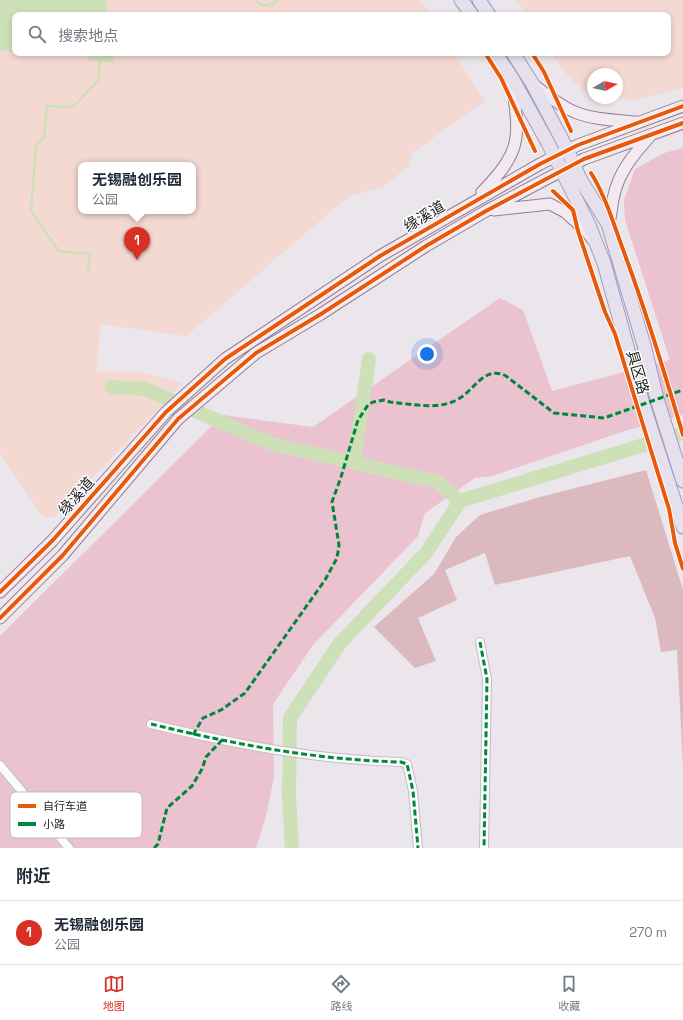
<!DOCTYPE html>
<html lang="zh">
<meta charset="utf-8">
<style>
:root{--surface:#fff;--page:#f2f2f3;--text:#1f2937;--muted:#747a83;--line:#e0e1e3;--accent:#d93025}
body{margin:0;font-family:"Space Grotesk","Noto Sans SC",sans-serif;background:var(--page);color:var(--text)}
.compass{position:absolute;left:587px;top:68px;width:36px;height:36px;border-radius:50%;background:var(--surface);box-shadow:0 2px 6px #0003;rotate:81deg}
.you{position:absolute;left:427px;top:354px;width:14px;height:14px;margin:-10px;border:3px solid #fff;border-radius:50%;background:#1a73e8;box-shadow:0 0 0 6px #1a73e833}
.badge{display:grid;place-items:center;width:26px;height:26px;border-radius:50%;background:var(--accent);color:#fff;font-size:13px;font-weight:700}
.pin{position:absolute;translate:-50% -33px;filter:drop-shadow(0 1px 2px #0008)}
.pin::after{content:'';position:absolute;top:21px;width:14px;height:12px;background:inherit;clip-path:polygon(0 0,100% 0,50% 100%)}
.popup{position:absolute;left:78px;top:162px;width:118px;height:52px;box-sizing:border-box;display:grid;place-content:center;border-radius:8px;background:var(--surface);filter:drop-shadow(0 1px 3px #0005);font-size:13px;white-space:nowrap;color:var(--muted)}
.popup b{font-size:15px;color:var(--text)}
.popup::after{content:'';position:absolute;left:50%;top:100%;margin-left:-8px;border:8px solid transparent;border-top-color:var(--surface)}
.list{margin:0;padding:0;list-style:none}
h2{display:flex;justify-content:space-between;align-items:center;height:52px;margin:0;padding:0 16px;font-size:17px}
h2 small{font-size:13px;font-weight:400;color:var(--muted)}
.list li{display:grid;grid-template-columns:26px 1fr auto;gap:12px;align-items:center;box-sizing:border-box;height:64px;padding:0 16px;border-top:1px solid var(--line)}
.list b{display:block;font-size:15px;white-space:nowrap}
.list p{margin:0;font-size:13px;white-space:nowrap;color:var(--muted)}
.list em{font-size:13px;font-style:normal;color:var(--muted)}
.icon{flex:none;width:22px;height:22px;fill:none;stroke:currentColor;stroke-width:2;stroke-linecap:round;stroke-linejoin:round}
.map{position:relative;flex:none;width:683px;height:848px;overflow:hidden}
.search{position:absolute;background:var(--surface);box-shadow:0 2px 6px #0003;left:12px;right:12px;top:12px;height:44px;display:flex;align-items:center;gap:10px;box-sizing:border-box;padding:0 14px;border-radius:8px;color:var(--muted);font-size:15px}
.sheet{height:116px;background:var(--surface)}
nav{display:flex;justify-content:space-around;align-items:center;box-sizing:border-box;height:56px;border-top:1px solid var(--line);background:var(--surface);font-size:11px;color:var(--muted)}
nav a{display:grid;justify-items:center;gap:2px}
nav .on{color:var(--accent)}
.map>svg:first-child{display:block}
.grass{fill:#ebc2cf}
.forest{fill:#dcb9be}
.park{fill:#f4d9d2;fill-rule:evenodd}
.water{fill:#cee0b8}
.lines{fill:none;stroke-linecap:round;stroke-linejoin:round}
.stream{stroke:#cee0b8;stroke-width:2.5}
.river{stroke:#cee0b8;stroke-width:14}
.minor-casing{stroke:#c1bec1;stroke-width:10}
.secondary-casing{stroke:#967c8f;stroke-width:13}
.trunk-casing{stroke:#9c9ec2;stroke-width:15}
.minor{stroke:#fcfbfc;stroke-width:8}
.secondary{stroke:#f3e9f0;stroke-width:11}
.trunk{stroke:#e6e0ec;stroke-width:13}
.quiet{stroke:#00873e;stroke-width:3;stroke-dasharray:6 3;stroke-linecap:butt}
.cycleway-casing{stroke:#fff;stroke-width:6}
.cycleway{stroke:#e8590c;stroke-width:4}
.labels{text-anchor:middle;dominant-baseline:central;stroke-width:3;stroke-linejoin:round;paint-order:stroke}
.street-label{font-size:15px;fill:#1d1d1d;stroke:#fff}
.key{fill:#fff;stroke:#bbb;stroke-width:1}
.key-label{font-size:11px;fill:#1d1d1d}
</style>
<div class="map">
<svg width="683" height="848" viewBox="0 0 683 848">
<rect width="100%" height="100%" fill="#ebe5ec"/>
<path class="grass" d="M683,148v267l-52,14 -139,47 -17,2 -50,35 -7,23 -105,109 -40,59 1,73 -8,39 -10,32h-256v-212l223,-221 90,12 187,-129 23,12 29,81 118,-31 -45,-140 -1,-20 11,-31 29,-16z"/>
<path class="forest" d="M646,470l37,120v175l-6,-115 -16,2 -6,-34 -25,-62 -135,29 -10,-32 -40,17 12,30 -39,18 18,43 -21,7 -41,-41 60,-53 22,-37 24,-22 60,-18z"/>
<path class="park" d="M0,0h421l9,15h-415v38h439l31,48 -73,52 -3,13 -27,21 -34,10 -162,139 -86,-12 -3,47 44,1 42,11 -127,133c-6,2 -10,3 -15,-1l-41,-61zM81,165h112v46h-112z
M517,0h166v88l-46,12 -27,-2h-2h9v-24h-24v21l-2,-1c-20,-12 -27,-22 -39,-41h116v-38h-141z"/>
<path class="water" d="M0,0h107v15h-92v37l-15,-1z
M88,53h26l-1,9 -25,-2z"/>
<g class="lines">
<path class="stream" d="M256,0l5,5h7l9,-4
M88,272l2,-18 -31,-3 -28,-40 5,-65 8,-9 3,-31 26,1 25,-26 2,-20"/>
<path class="river" d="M112,387l33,2 127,55 166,38 22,19 -34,52 -86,90 -50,75 -1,80 3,50
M354,462l15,-103
M460,501l223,-68"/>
<g class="minor-casing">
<path id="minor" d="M480,642l7,37 -3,169
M151,724c82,20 165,36 250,38l6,2 6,27 5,57
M0,765l69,83"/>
</g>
<g class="secondary-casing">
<path id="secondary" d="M533,84c11,9 31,24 44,29 19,7 39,7 59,9
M482,192c42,-43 37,-55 30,-111
M494,210l56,-6 15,8 22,20 6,8
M608,224c4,-9 3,-16 5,-25 5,-26 20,-44 38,-64
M0,592l53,-52 113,-128 59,-53 155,-103 160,-92 38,-19 105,-39
M0,618l63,-63 115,-136 78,-66 65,-39 105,-68 60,-35 98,-52 99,-36"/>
</g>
<g class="trunk-casing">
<path id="trunk" d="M461,0l11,15
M479,0l10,15
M495,53l17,25 36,65 41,82 15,38 39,141 40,123
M513,53l19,30 35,66 13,30 28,45 36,121 13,54 26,82"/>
</g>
<use href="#minor" class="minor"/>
<use href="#secondary" class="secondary"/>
<use href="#trunk" class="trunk"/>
<path class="quiet" d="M480,642l7,37 -3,169
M151,724c82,20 165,36 250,38l6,2 6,27 5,57
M193,735l10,-17 18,-8 24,-17 80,-113 12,-22 2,-13 -7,-43 9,-25 17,-57 10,-15 5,-3 11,-2 6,2c22,2 50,9 70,-4 15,-9 25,-33 46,-22l48,37 50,5 79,-28
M154,848l4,-4 9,-36 25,-22 10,-17 4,-12 16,-17"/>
<g class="cycleway-casing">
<path id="cycleway" d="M485,53l16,25 34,73
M532,53l12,19 27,59
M591,173c16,26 23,53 34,82 22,59 40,119 58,180
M553,191l20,19 5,21 27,81 10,22 54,175 6,34 8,26
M0,592l53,-52 113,-128 59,-53 155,-103 160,-92 38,-19 105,-39
M0,618l63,-63 115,-136 78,-66 65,-39 105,-68 60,-35 98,-52 99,-36"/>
</g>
<use href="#cycleway" class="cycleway"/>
</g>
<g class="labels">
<g class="street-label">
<text transform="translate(424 216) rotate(-31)">缘溪道</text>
<text transform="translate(638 372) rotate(74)">具区路</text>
<text transform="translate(76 496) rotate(-48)">缘溪道</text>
</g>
</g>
<rect x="10" y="792" width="132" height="46" rx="6" class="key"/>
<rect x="18" y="804" width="18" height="4" fill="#e8590c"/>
<rect x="18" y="822" width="18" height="4" fill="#00873e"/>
<g class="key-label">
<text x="43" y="810">自行车道</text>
<text x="43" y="828">小路</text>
</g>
</svg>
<svg class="compass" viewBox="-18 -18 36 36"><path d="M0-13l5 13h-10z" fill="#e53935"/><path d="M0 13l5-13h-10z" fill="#747a83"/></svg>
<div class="you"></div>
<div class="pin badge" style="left:137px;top:260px">1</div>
<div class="popup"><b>无锡融创乐园</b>公园</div>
<div class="search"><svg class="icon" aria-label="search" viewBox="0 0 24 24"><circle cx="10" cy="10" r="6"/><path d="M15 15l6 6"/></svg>搜索地点</div>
</div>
<section class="sheet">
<h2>附近<small></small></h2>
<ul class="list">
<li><span class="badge">1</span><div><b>无锡融创乐园</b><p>公园</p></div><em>270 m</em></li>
</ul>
</section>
<nav>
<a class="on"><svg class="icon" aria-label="map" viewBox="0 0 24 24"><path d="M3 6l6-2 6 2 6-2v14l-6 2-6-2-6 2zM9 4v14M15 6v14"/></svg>地图</a>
<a><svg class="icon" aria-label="directions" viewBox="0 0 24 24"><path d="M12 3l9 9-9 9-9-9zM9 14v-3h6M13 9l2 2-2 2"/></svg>路线</a>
<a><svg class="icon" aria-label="saved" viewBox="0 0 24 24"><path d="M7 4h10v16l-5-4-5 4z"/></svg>收藏</a>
</nav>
